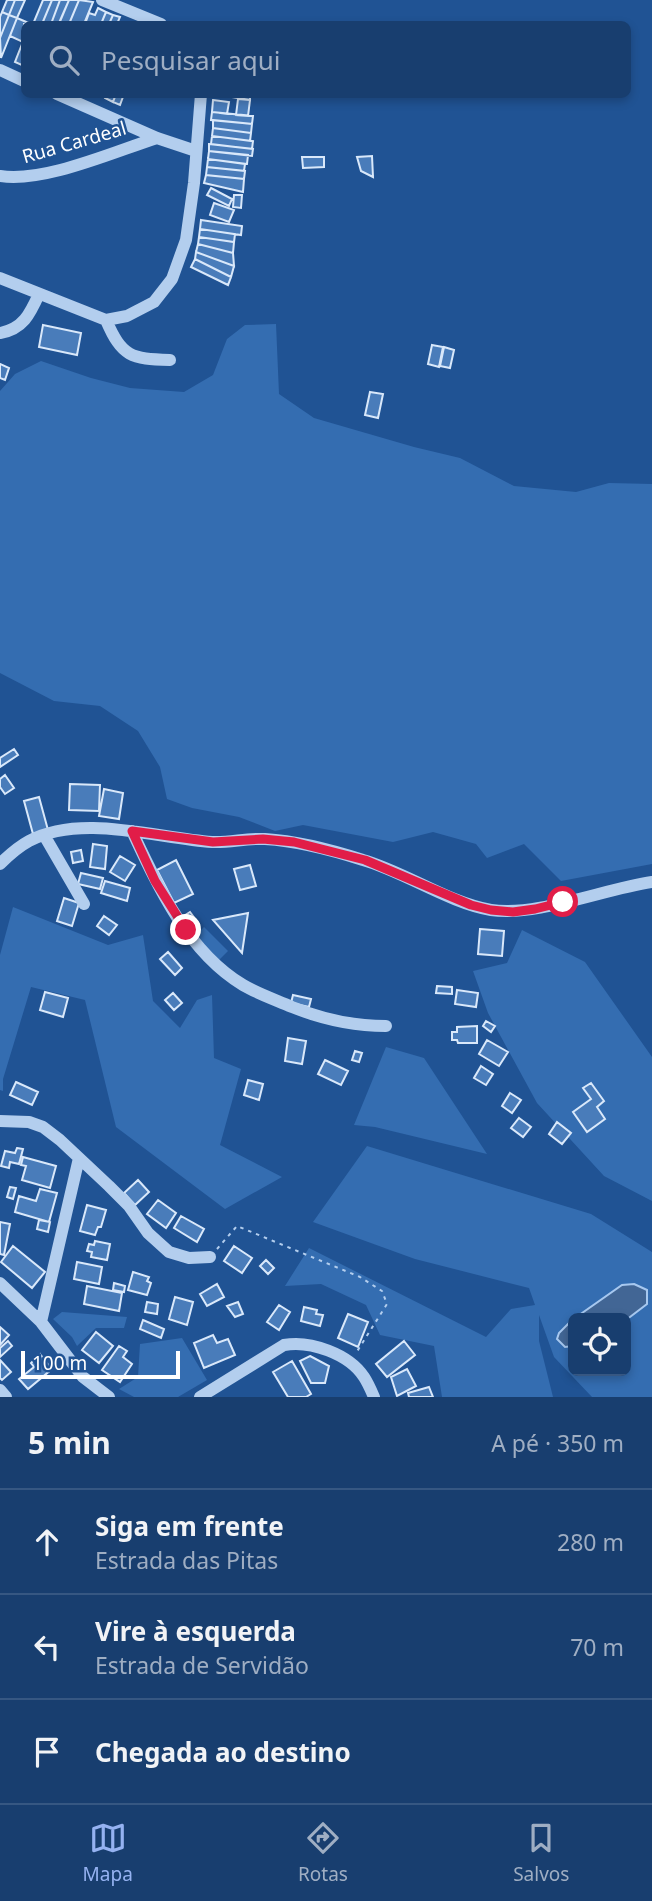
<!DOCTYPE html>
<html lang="pt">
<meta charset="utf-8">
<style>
:root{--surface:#183e6f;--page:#254977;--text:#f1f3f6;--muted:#9faec3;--line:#365782;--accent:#95b2f1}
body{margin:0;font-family:"Noto Sans",sans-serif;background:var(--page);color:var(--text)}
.controls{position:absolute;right:21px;bottom:21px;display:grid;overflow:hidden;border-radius:10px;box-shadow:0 4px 10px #0003}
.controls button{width:63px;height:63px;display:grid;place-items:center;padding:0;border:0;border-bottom:2px solid var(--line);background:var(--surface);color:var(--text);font:35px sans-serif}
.scale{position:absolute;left:21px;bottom:18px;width:159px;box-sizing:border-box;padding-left:7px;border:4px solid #fff;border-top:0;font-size:19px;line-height:24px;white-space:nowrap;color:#fff;-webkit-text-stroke:5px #205394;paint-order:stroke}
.stop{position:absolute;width:21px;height:21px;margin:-16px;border:5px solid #e11d48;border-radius:50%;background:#fff}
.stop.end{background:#e11d48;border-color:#fff;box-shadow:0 2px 7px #0008}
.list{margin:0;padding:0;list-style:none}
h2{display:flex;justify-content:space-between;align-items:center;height:91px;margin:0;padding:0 28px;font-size:30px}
h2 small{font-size:23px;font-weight:400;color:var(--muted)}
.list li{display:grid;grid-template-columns:46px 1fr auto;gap:21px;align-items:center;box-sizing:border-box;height:105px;padding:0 28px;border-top:2px solid var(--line)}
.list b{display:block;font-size:26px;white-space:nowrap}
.list p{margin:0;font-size:23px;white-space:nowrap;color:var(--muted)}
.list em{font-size:23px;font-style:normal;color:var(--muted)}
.icon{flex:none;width:38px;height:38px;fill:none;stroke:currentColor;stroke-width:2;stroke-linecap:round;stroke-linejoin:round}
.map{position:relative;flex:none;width:652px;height:1397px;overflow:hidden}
.search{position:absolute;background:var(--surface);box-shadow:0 4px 10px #0003;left:21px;right:21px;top:21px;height:77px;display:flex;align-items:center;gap:18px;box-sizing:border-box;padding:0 24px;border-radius:10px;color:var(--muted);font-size:26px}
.sheet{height:406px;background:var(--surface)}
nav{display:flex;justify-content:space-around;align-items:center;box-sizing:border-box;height:98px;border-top:2px solid var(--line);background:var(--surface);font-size:19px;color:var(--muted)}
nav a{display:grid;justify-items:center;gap:4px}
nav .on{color:var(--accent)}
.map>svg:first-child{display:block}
.green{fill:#346db1;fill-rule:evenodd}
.water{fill:#426695;stroke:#a7c8ef;stroke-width:2}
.building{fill:#497cba;stroke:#d9e8fa;stroke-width:2}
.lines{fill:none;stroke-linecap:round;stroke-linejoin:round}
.path{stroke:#b3ceee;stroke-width:2;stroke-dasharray:3.5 5;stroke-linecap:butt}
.minor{stroke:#b3ceee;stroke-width:12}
.route{stroke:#e11d48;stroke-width:9}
.labels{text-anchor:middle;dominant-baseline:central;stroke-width:5;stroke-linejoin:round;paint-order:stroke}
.street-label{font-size:19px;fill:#fff;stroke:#205394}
</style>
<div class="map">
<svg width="652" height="1397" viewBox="0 0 652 1397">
<rect width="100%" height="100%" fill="#205394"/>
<path class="green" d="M276,324l3,70 35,24 100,29 46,11 54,28 62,6 33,-9 43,1v380l-91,17 -37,-37 -37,14 -11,-14 -43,-12 -40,10 -90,-17 -28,6 -36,-14 -47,-9 -25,-9 -7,-32 -22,-36 -38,-25 -46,-5 -54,-28v-282l15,-17 26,-13 50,17 39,10 54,4 29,-17 14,-36 18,-14z
M13,907l95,38 35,-10 10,66 27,27 17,-28 15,-5 2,63 27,11 -21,76 62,32 -57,32 -109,-82 -31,-127 -54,-13 -28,92v12l-3,-1v-135z
M204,927l24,24 -10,10 -24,-24z
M522,930l63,32 67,95v144l-48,-25 -67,-73 -49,-90 -15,-42 34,-8z
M386,1047l38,11 63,96 -112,-27 -21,-2z
M367,1146l224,68 61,38v145h-60l-38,-40 -15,-42v26l14,56h-111l-8,-51 -54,-11 -14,-30 -45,-21 -36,2 24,-38 177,89 25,-28 24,-4 -6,-17 -114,-29 -102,-37zM573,1318h53v53h-53z
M62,1312l65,5 -3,11h-28l-19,18 -5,-9 -19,-18z
M182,1338l25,42 -29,17h-44l-15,-8 19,-12 2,-33z"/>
<path class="water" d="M634,1284l13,6v14l-21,16v-2h-51l47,-33z
M573,1319v27l-8,1 -8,-8 2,-6z"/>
<path class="building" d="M7,0h8l-6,15 -7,-3z
M15,0h10l-8,18 -8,-3z
M43,0h9l-10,24h-9z
M52,0h8l-9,24h-9z
M60,0h9l-10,24h-8z
M69,0h10l-10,24h-7l-3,-1z
M79,0l14,2 -9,22h-15z
M98,8l8,4 -5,12h-16l4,-11 6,2z
M2,12l7,3 -9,23v-21z
M106,12l7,3 -4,9h-8z
M9,15l8,3 -16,40 -1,-20z
M113,15l7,2 -3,7h-8z
M17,18l14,6h-7l-1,18 -13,-6z
M24,39v27l-9,-4z
M106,94h10l-3,8 -8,-4z
M116,94h8l-4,11 -7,-3z
M214,94h36v6z
M238,99l12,1 -2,16 -12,-1z
M213,100l16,2 -2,12 -15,-2z
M212,112l41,4 -1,8 -41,-4z
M213,120l39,4 -1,9 -38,-5z
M213,128l38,5 -1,8 -38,-5z
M212,136l41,5 -1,8 -41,-5z
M209,144l44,5 -1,7 -43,-5z
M209,151l39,4 -1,9 -39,-5z
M372,156l1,21 -12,-6 -4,-14z
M302,157h22v10l-21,1z
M208,159l37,5 -1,7 -37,-4z
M207,167l38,4 -1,8 -38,-4z
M206,175l38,4 -1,13 -39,-9z
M211,188l21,11 -3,7 -22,-11z
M234,195h8l-1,13 -8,-1z
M214,203l20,7 -5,12 -19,-7z
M201,220l41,6 -1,9 -41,-6z
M200,229l35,5 -1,8 -35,-5z
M199,237l35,5 -1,11 -35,-9z
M198,244l35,9 1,13 -38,-14z
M196,252l38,14 -3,11 -36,-18z
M195,259l36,18 -3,8 -37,-18z
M43,325l38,8 -4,22 -38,-8z
M432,345l11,2 -4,20 -11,-3z
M444,347l10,3 -4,18 -10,-2z
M0,364l9,4 -4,12 -5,-2z
M370,392l13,2 -5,24 -13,-3z
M14,749l4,6 -18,12v-9z
M5,775l9,13 -9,6 -5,-7v-8z
M70,784l30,1 -1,26 -30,-1z
M104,789l19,4 -4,26 -20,-3z
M39,797l9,33 -15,4 -9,-33z
M93,844l14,2 -2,23 -15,-2z
M81,850l2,11 -10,2 -2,-11z
M120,856l15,9 -10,16 -15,-9z
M176,860l17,34 -19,9 -17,-33z
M250,865l6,21 -16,4 -6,-21z
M81,873l22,5 -3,11 -22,-5z
M105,881l25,7 -3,13 -26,-8z
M64,898l15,5 -7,23 -15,-5z
M190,912l9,12 -8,6 -9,-13z
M248,913l-6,40 -29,-33z
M104,916l13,9 -8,10 -12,-9z
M480,929l24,2 -2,25 -24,-2z
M168,952l14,16 -7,7 -15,-16z
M437,986l15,1v7l-16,-1z
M457,990l21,3 -2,14 -21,-3z
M45,992l23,6 -5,19 -23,-7z
M173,993l9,10 -8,7 -9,-10z
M293,995l18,4 -2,8 -18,-4z
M486,1021l9,5 -4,6 -8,-6z
M477,1026v17h-19l-1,-3h-5v-8h5v-5z
M288,1038l18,3 -4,23 -17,-3z
M487,1040l21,12 -9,14 -20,-12z
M355,1051l7,2 -3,9 -7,-2z
M325,1060l23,11 -7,14 -23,-11z
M481,1066l12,8 -7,11 -12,-7z
M248,1080l15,4 -4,16 -15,-5z
M16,1082l22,10 -6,13 -22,-10z
M591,1083l13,18 -7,6 8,12 -18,13 -14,-20 18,-13 -8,-11z
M510,1093l11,7 -9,13 -10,-7z
M519,1118l12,9 -8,10 -12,-9z
M557,1122l14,11 -9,11 -13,-10z
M17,1148l6,1 -4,15 -9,-2 -1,6 -8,-2 4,-15 10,2z
M23,1157l33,9 -6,22 -28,-8 4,-14 -5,-1z
M138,1180l11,12 -14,13 -11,-12z
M10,1187l6,1 -3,11 -6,-2z
M40,1189l17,4 -8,29 -34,-10 4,-16 17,5z
M158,1200l18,13 -10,15 -19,-14z
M87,1205l19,5 -5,17h-3l-3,8 -15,-4z
M181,1216l23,13 -7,13 -23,-14z
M39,1220l11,2 -2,10 -11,-3z
M0,1222l10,2 -6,31 -4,-1z
M95,1241l15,3 -3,16 -16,-3 1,-5 -5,-1 2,-7 5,1z
M13,1246l32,26 -13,16 -31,-26z
M234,1246l18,12 -10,15 -18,-12z
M266,1260l8,8 -6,6 -8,-8z
M77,1262l25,5 -3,17 -25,-5z
M133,1272l16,5 -2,4 4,2 -4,12 -19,-5z
M114,1283l11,3 -1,6 -11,-2z
M217,1284l7,13 -17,9 -7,-12z
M87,1286l35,7 -3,18 -35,-7z
M175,1297l18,5 -6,23 -18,-6z
M147,1302l11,2 -1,10 -12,-2z
M238,1302l5,12 -8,3 -8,-11z
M279,1305l11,7 -11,18 -12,-8z
M304,1307l13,3 -1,4 7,1 -3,11 -19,-5z
M348,1314l20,8 -10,25 -20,-9z
M143,1320l21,9 -3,9 -21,-9z
M0,1327l9,8 -9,10z
M96,1332l17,14 -14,17 -17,-13z
M213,1335l4,8 11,-4 7,16 -31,13 -10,-25z
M8,1341l4,5 -12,11v-9z
M404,1341l11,14 -28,22 -11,-13z
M119,1346l8,5 -4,6 9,7 -12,18 -18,-12z
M40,1354l12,15 -24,20 -9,-10 15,-12 -3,-4z
M310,1356l19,10 -4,17h-14l-11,-22z
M0,1360l11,12 -9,8 -2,-2z
M292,1361l19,33 -5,3h-18l-15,-25z
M407,1369l9,17 -19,10 -6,-19z
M429,1387l4,10h-24l-1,-4z"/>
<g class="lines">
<path class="path" d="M217,1249l20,-23 123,51 22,14 5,13 -31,49"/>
<path class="minor" d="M102,0l59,24
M0,70l24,11
M57,94l100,44 39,13
M0,176c44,7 113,-24 157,-38
M0,278l106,42 21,-4 27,-14 18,-23 14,-39 8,-57 7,-89
M106,320c16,37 25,39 64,40
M0,333c23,-4 30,-19 39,-39
M132,831c26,56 56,121 111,154 15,9 33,15 49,22 30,12 61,19 94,19
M44,835l40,69
M0,864c9,-9 18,-17 29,-23 52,-28 127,-3 183,1 17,1 35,-4 53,-3 33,2 67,11 98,21 42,12 86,43 128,50 45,7 113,-21 161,-28
M0,1121l29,1 14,5 17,13 49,46 20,20 19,27 21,19 20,6 21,-1
M0,1283l41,39 42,55 26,20
M41,1322l38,-164
M0,1390l6,7
M200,1397l84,-52c26,-5 65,9 80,32 4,6 7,13 10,20"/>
</g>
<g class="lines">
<path class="route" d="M186,930l-31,-49 -23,-50 81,11 50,-3 31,3 71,18 106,45 20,5 22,2 22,-3 28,-7"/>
</g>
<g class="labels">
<g class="street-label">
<text transform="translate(74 142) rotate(-16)">Rua Cardeal</text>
</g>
</g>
</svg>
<div class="controls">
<button><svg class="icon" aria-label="locate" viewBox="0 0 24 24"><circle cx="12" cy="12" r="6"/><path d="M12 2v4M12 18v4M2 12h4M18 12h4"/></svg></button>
</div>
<div class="scale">100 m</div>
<div class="stop" style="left:563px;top:902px"></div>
<div class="stop end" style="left:186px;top:930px"></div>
<div class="search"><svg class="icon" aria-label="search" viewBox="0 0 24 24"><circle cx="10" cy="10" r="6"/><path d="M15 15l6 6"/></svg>Pesquisar aqui</div>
</div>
<section class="sheet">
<h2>5 min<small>A pé · 350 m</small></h2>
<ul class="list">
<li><svg class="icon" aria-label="ahead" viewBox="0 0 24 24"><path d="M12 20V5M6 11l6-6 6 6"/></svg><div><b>Siga em frente</b><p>Estrada das Pitas</p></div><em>280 m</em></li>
<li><svg class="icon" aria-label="left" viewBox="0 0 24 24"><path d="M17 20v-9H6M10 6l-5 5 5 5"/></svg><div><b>Vire à esquerda</b><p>Estrada de Servidão</p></div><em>70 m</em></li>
<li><svg class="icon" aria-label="arrive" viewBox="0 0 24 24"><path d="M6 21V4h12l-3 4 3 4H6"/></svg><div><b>Chegada ao destino</b></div></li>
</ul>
</section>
<nav>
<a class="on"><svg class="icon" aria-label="map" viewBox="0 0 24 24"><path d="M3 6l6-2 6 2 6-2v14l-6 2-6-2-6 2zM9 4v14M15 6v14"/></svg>Mapa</a>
<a><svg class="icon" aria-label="directions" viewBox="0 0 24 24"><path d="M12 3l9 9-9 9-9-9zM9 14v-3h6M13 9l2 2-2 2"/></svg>Rotas</a>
<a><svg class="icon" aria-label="saved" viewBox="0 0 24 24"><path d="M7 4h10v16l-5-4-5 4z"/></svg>Salvos</a>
</nav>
